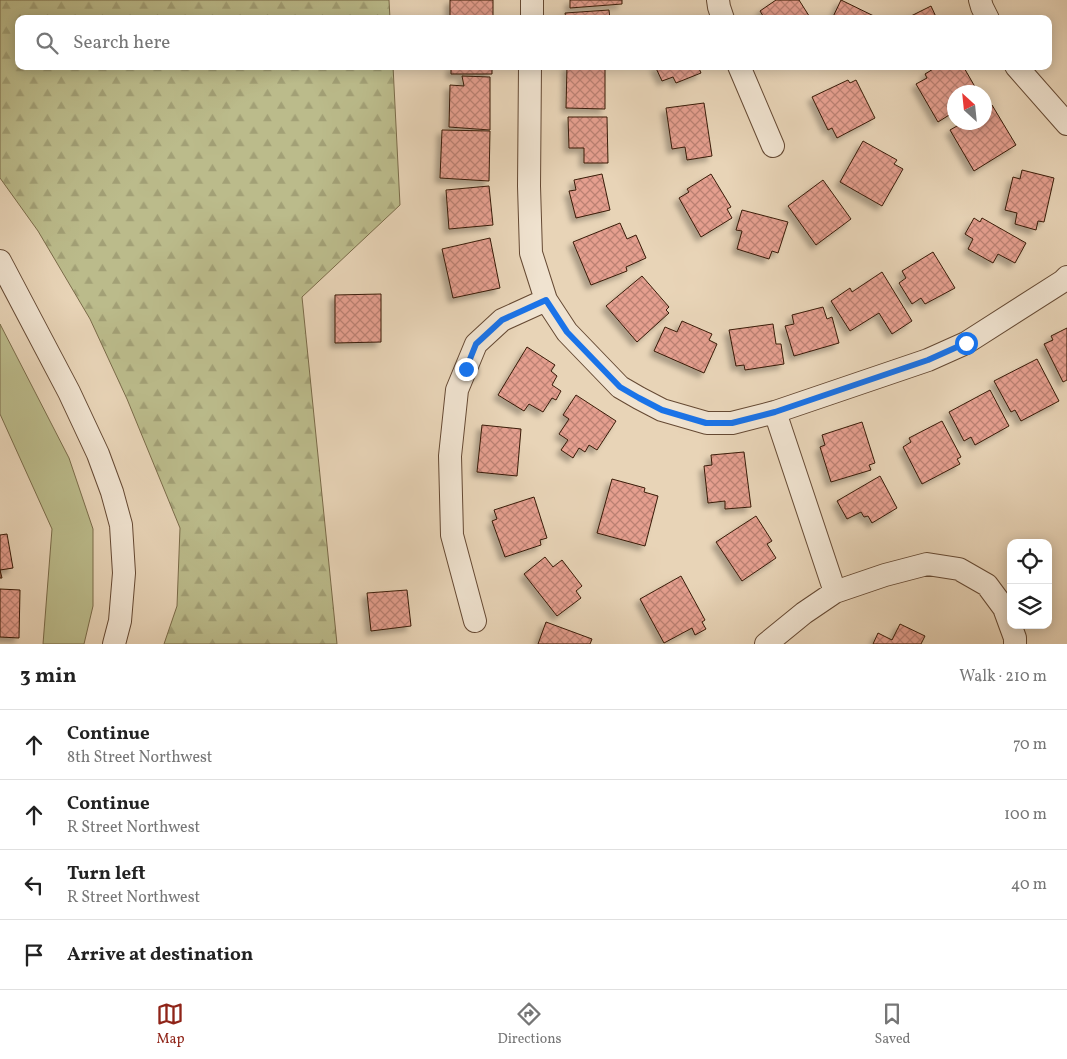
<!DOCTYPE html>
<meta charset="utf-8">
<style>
:root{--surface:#fff;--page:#f2f2f2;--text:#222;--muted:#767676;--line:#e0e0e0;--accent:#8f2418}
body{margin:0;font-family:Vollkorn,serif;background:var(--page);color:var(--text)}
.controls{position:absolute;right:15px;bottom:15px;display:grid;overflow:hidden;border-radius:10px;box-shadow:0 2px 12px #0003}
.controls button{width:45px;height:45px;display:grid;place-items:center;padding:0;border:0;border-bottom:1px solid var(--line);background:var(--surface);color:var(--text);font:25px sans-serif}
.compass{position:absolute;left:947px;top:85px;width:45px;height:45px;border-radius:50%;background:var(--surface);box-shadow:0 2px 12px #0003;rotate:333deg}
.stop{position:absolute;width:15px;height:15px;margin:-11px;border:4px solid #1a73e8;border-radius:50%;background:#fff}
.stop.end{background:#1a73e8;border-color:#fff;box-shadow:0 1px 5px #0008}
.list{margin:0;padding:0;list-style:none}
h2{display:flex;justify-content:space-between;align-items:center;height:65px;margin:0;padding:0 20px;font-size:21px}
h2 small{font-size:16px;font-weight:400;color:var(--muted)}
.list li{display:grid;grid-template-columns:32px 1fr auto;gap:15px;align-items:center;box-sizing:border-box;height:70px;padding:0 20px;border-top:1px solid var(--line)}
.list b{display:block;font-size:19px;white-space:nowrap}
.list p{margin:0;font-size:16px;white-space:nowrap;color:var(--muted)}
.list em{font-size:16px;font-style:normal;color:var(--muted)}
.icon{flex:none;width:28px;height:28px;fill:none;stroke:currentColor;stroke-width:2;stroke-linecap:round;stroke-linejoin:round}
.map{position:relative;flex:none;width:1067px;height:644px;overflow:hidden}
.search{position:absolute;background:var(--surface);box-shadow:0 2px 12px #0003;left:15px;right:15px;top:15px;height:55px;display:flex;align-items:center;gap:12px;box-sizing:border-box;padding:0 18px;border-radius:10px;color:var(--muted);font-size:19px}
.sheet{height:345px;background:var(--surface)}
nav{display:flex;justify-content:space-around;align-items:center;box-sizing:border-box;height:70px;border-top:1px solid var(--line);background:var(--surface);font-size:14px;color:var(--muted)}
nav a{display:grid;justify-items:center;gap:2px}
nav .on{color:var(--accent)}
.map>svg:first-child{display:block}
.grass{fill:#bbbb8b;stroke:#7a6b49}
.forest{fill:url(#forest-firs);stroke:#7a6b49}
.building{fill:url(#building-cross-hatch);stroke:#391b07;filter:url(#shadow)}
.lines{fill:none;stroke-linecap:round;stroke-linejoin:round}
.minor-casing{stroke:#654933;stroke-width:24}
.minor{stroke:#f0e3d0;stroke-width:22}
.route{stroke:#1a73e8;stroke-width:6}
</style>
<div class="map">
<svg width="1067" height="644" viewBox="0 0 1067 644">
<defs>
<pattern id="forest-firs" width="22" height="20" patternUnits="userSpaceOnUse" patternTransform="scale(1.25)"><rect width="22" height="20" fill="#bbbb8b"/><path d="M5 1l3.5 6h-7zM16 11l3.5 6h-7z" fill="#a2a076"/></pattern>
<pattern id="building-cross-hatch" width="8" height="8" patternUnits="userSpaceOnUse" patternTransform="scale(1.25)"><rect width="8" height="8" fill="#e59f8f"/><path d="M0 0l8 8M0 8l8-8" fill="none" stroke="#bb8173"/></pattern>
<filter id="shadow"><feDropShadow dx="-4.5" dy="4.5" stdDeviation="2.5" flood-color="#0004"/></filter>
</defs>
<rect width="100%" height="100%" fill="#e8d4b7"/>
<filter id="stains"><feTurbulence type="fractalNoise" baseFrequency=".004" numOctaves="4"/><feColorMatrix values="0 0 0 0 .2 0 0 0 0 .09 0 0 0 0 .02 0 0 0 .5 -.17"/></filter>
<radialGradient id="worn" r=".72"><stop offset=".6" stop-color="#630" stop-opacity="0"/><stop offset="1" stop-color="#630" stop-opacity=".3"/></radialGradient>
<path class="grass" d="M0,324l69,134 24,71v77l-9,38h-41l9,-115 -52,-115z"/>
<path class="forest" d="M0,0h389l1,19h-371v47h374l7,139 -98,92 35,347h-173l13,-38 3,-78 -53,-129 -37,-80 -52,-88 -38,-53z"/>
<path class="building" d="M450,0h43v19h-43z
M570,0h52v4l-52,4z
M776,0h23l12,19h-46l-5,-8z
M841,0l39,19h-48z
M931,6l6,13h-32z
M609,10l1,9h-44l-1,-6z
M451,66h41v8h-41z
M567,66h38v43l-39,-1z
M655,66h43l3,7 -25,10 -3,-6 -11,4z
M938,66h25l15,26h-24v20l-16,10 -22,-38 11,-6 -2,-4z
M462,76l28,1v53l-41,-3 1,-42 14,1z
M848,80l2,3 6,-3 19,38 -38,20 -5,-10 -4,2 -16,-33z
M704,103l8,53 -25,4 -2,-13 -13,2 -6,-41z
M992,105l24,40 -42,26 -24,-41 14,-8h20v-12z
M568,117h39l1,46h-24v-15h-15z
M442,130l48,1 -1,50 -49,-3z
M863,141l34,19 -3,4 9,5 -21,37 -42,-24z
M1022,170l32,8 -10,44 -6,-1 -2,9 -21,-6 2,-11 -12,-3 8,-33 7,2z
M602,174l8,36 -34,8 -7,-27 7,-1 -2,-10z
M711,174l20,33 -4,2 5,9 -31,19 -22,-39 10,-6 -2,-3z
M823,180l28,39 -35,26 -28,-39z
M489,186l4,39 -44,4 -3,-39z
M742,210l46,12 -10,31 -6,-2 -3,8 -32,-10 5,-18 -6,-1z
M974,218l6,4 2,-4 44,25 -11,20 -17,-9 -5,9 -25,-14 5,-10 -8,-5z
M620,223l7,16 9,-4 10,23 -20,9 1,4 -36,14 -18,-43z
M490,238l10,50 -47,10 -11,-49z
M933,252l22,36 -30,16 -4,-6 -9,6 -13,-21 7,-5 -4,-7z
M882,272l30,49 -20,13 -13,-21 -29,18 -19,-30 19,-13 2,4z
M642,276l27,31 -3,3 3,3 -32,29 -31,-36z
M381,294v48l-46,1v-48z
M823,307l4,12 5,-2 7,26 -45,13 -9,-30 9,-2 -2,-9z
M682,321l30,13 -3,6 8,4 -13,29 -50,-22 11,-24 12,5z
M773,324l3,20h5l3,20 -39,6 -1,-5 -8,1 -7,-36z
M1067,328v52l-4,2 -19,-38 9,-4 -2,-4z
M527,347l28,18 -4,6 6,5 -5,9 9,6 -5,9 -4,-2 -9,14 -14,-8 -5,7 -26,-16z
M1037,359l22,42 -38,20 -6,-11 -4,2 -17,-31z
M990,390l19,36 -34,19 -4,-8 -7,4 -15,-29z
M576,395l40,26 -19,29 -8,-5 -4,7 -6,-4 -6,10 -12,-8 7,-10 -9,-6 10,-15 -6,-4z
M942,421l19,36 -4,2 3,5 -38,20 -19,-37 8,-5 -2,-4z
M862,422l13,41 -6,2 2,5 -40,12 -11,-35 5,-2 -3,-10z
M482,425l39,4 -4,47 -40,-4z
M744,452l7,55 -26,2v-8l-17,2 -4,-37 8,-1 -1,-10z
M880,476l17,32 -25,15 -4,-7 -4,1 -3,-5 -14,7 -10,-18z
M612,479l33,9 -1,4 14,4 -13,50 -48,-13z
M534,497l13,41 -7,2 1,5 -36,12 -13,-36 5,-2 -3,-9z
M756,516l16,25 -5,3 9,14 -34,23 -26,-39z
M7,534l6,34 -13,2 2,8h-2v-43z
M545,557l8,10 9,-7 20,26 -6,5 5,7 -24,18 -33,-42z
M681,576l24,44 -3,2 4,7 -11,6 -3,-7 -28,15 -24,-44z
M0,589l20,1 -1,48 -19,-1z
M407,590l4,36 -40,5 -4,-38z
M546,622l46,17 -2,5h-52z
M900,624l25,12 -4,8h-48l5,-11 14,7z"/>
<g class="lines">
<g class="minor-casing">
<path id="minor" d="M718,0l1,7 4,12
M980,0l2,7 6,12
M532,19v-19
M530,66l-1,120 2,67 15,47 21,32 53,55 19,11 23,12 45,13h25l43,-11 60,180
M739,66l34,80
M1016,66l51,58
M0,261l69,131 29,62 14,38 9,33 3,48 -4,48 -6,23
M775,412l153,-52 38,-17 97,-62 4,-4
M475,621l-23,-86 -2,-79 7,-66 19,-46 26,-24 44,-20
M766,644l38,-31 31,-21 50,-17 42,-11 32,5 28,16 17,23 11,30v6"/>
</g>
<use href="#minor" class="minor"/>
</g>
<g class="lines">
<path class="route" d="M466,369l10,-25 26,-24 44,-20 21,32 53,55 19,11 23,12 44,13h26l43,-11 153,-52 38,-17"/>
</g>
<rect width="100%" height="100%" filter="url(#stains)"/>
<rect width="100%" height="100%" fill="url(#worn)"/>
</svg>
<div class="controls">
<button><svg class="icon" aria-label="locate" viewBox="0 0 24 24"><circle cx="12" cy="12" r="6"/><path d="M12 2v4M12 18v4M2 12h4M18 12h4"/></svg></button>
<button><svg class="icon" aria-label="layers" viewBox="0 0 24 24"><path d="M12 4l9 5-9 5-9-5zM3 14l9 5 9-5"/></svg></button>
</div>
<svg class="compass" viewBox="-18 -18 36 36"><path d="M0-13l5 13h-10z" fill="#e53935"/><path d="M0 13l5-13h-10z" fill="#767676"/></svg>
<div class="stop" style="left:966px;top:343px"></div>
<div class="stop end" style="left:466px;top:369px"></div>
<div class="search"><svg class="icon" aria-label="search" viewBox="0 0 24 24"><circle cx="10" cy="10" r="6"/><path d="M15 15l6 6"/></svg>Search here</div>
</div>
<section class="sheet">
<h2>3 min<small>Walk · 210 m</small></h2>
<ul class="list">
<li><svg class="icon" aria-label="ahead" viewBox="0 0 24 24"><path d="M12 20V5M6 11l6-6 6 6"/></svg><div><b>Continue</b><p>8th Street Northwest</p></div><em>70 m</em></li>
<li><svg class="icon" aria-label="ahead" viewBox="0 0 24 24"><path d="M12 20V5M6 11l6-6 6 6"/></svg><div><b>Continue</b><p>R Street Northwest</p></div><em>100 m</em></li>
<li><svg class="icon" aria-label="left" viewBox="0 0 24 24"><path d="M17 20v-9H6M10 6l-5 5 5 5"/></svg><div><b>Turn left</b><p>R Street Northwest</p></div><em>40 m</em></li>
<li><svg class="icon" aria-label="arrive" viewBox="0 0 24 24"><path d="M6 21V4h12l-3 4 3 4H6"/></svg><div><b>Arrive at destination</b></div></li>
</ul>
</section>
<nav>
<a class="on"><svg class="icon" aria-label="map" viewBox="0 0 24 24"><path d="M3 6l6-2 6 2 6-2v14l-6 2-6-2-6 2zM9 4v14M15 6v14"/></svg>Map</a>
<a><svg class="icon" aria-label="directions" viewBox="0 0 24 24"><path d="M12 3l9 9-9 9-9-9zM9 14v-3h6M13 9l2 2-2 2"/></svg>Directions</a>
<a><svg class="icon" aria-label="saved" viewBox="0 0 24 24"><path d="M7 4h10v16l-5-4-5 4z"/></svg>Saved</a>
</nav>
